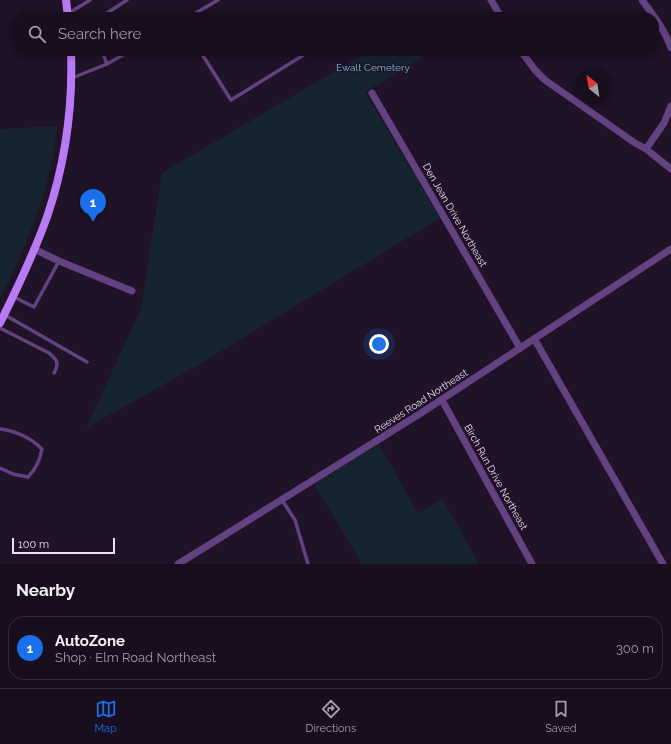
<!DOCTYPE html>
<meta charset="utf-8">
<style>
:root{--surface:#180e1d;--page:#211726;--text:#f1f3f6;--muted:#9f9ca4;--line:#362e3b;--accent:#1970ea}
body{margin:0;font-family:Raleway,sans-serif;background:var(--page);color:var(--text)}
.compass{position:absolute;left:575px;top:68px;width:36px;height:36px;border-radius:50%;background:var(--surface);box-shadow:0 2px 6px #0003;rotate:330deg}
.scale{position:absolute;left:12px;bottom:10px;width:103px;box-sizing:border-box;padding-left:4px;border:2px solid #efdbfc;border-top:0;font-size:11px;line-height:14px;white-space:nowrap;color:#efdbfc;-webkit-text-stroke:3px #201227;paint-order:stroke}
.you{position:absolute;left:379px;top:344px;width:14px;height:14px;margin:-10px;border:3px solid #fff;border-radius:50%;background:#1a73e8;box-shadow:0 0 0 6px #1a73e833}
.badge{display:grid;place-items:center;width:26px;height:26px;border-radius:50%;background:var(--accent);color:#fff;font-size:13px;font-weight:700}
.pin{position:absolute;translate:-50% -33px;filter:drop-shadow(0 1px 2px #0008)}
.pin::after{content:'';position:absolute;top:21px;width:14px;height:12px;background:inherit;clip-path:polygon(0 0,100% 0,50% 100%)}
.list{margin:0;padding:0;list-style:none}
h2{display:flex;justify-content:space-between;align-items:center;height:52px;margin:0;padding:0 16px;font-size:17px}
h2 small{font-size:13px;font-weight:400;color:var(--muted)}
.list li{display:grid;grid-template-columns:26px 1fr auto;gap:12px;align-items:center;box-sizing:border-box;height:64px;margin:0 8px 8px;padding:0 8px;border:1px solid var(--line);border-radius:16px}
.list b{display:block;font-size:15px;white-space:nowrap}
.list p{margin:0;font-size:13px;white-space:nowrap;color:var(--muted)}
.list em{font-size:13px;font-style:normal;color:var(--muted)}
.icon{flex:none;width:22px;height:22px;fill:none;stroke:currentColor;stroke-width:2;stroke-linecap:round;stroke-linejoin:round}
.map{position:relative;flex:none;width:671px;height:564px;overflow:hidden}
.search{position:absolute;background:var(--surface);box-shadow:0 2px 6px #0003;left:12px;right:12px;top:12px;height:44px;display:flex;align-items:center;gap:10px;box-sizing:border-box;padding:0 14px;border-radius:16px;color:var(--muted);font-size:15px}
.sheet{height:124px;background:var(--surface)}
nav{display:flex;justify-content:space-around;align-items:center;box-sizing:border-box;height:56px;border-top:1px solid var(--line);background:var(--surface);font-size:11px;color:var(--muted)}
nav a{display:grid;justify-items:center;gap:2px}
nav .on{color:var(--accent)}
.map>svg:first-child{display:block}
.green{fill:#162430}
.lines{fill:none;stroke-linecap:round;stroke-linejoin:round}
.service{stroke:#634281;stroke-width:3.5}
.minor{stroke:#634281;stroke-width:7}
.secondary{stroke:#b87bf3;stroke-width:8}
.labels{text-anchor:middle;dominant-baseline:central;stroke-width:3;stroke-linejoin:round;paint-order:stroke}
.park-label{font-size:10px;fill:#6dbed6;stroke:#201227}
.street-label{font-size:10px;fill:#efdbfc;stroke:#201227}
</style>
<div class="map">
<svg width="671" height="564" viewBox="0 0 671 564">
<rect width="100%" height="100%" fill="#201227"/>
<path class="green" d="M369,51h48l5,7 -57,34 75,126 -245,149 -109,61 55,-119 21,-136z
M57,126c-4,59 -31,121 -57,173v-170z
M379,444l39,69 25,-14 36,65h-117l-48,-80z"/>
<g class="lines">
<path class="service" d="M69,13l21,-13
M101,17l26,-17
M189,17l29,-17
M102,51l5,13
M200,51l31,49 79,-49
M72,78l35,-14 23,-13
M14,297l20,10 25,-46
M5,315l82,47
M0,328l49,25c9,7 10,11 5,20
M0,429c15,2 31,9 42,20 -2,11 -6,20 -14,28l-15,-3 -13,-6
M282,500l13,20 13,44"/>
<path class="minor" d="M491,0l10,17
M642,0c11,15 23,30 29,48
M521,51l14,19 10,10 90,63 11,6 25,20
M372,93l148,255
M646,149l18,-26 7,-17
M34,249l25,12 73,30
M535,340l128,224
M442,400l90,164
M178,564l240,-149 253,-166"/>
<path class="secondary" d="M66,0l2,17
M0,323c17,-34 34,-70 47,-106 18,-53 26,-110 24,-166"/>
</g>
<g class="labels">
<g class="park-label">
<text x="373" y="67">Ewalt Cemetery</text>
</g>
<g class="street-label">
<text transform="translate(455 215) rotate(60)">Den Jean Drive Northeast</text>
<text transform="translate(421 401) rotate(-33)">Reeves Road Northeast</text>
<text transform="translate(496 477) rotate(61)">Birch Run Drive Northeast</text>
</g>
</g>
</svg>
<svg class="compass" viewBox="-18 -18 36 36"><path d="M0-13l5 13h-10z" fill="#e53935"/><path d="M0 13l5-13h-10z" fill="#9f9ca4"/></svg>
<div class="scale">100 m</div>
<div class="you"></div>
<div class="pin badge" style="left:93px;top:222px">1</div>
<div class="search"><svg class="icon" aria-label="search" viewBox="0 0 24 24"><circle cx="10" cy="10" r="6"/><path d="M15 15l6 6"/></svg>Search here</div>
</div>
<section class="sheet">
<h2>Nearby<small></small></h2>
<ul class="list">
<li><span class="badge">1</span><div><b>AutoZone</b><p>Shop · Elm Road Northeast</p></div><em>300 m</em></li>
</ul>
</section>
<nav>
<a class="on"><svg class="icon" aria-label="map" viewBox="0 0 24 24"><path d="M3 6l6-2 6 2 6-2v14l-6 2-6-2-6 2zM9 4v14M15 6v14"/></svg>Map</a>
<a><svg class="icon" aria-label="directions" viewBox="0 0 24 24"><path d="M12 3l9 9-9 9-9-9zM9 14v-3h6M13 9l2 2-2 2"/></svg>Directions</a>
<a><svg class="icon" aria-label="saved" viewBox="0 0 24 24"><path d="M7 4h10v16l-5-4-5 4z"/></svg>Saved</a>
</nav>
